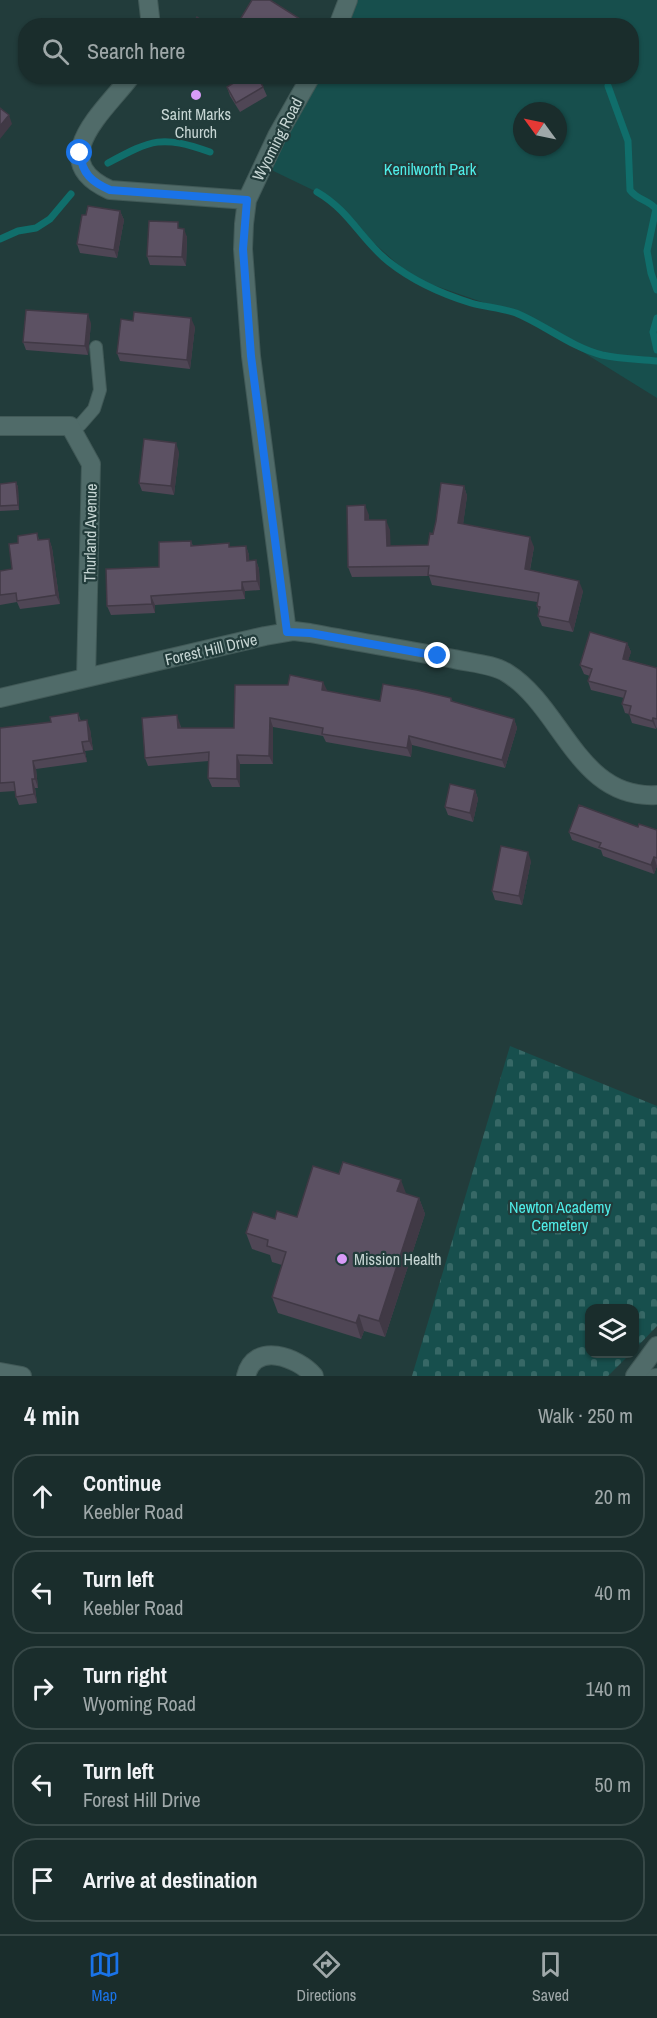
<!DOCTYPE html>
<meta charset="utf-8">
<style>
:root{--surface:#1a2d2c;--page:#233534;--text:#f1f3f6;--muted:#9fa8a9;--line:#384948;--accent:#1a73e8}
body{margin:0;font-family:"Archivo Narrow",sans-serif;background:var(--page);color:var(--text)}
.controls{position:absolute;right:18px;bottom:18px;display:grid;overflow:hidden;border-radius:12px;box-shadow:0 2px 4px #0004}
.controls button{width:54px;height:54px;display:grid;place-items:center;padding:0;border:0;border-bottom:2px solid var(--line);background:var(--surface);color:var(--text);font:30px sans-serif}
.compass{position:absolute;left:513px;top:102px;width:54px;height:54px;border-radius:50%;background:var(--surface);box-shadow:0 2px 4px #0004;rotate:303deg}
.stop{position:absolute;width:18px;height:18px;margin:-14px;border:4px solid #1a73e8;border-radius:50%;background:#fff}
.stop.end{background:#1a73e8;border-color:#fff;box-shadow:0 2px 6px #0008}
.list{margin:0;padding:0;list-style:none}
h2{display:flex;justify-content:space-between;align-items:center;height:78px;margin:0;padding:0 24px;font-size:26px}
h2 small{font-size:20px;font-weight:400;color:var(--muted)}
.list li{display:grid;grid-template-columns:39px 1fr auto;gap:18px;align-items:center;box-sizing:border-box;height:84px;margin:0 12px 12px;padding:0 12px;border:2px solid var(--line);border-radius:24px}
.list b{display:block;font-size:22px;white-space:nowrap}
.list p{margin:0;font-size:20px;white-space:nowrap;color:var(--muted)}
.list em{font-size:20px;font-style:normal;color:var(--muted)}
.icon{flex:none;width:33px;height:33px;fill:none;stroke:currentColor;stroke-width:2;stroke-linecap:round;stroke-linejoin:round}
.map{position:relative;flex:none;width:657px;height:1376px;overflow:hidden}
.search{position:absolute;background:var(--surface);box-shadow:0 2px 4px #0004;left:18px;right:18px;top:18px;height:66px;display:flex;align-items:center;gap:15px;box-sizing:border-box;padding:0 21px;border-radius:24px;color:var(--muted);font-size:22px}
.sheet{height:558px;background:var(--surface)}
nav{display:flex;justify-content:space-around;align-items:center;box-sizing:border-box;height:84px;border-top:2px solid var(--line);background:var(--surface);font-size:16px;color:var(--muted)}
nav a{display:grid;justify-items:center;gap:3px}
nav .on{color:var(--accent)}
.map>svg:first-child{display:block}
.cemetery{fill:url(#cemetery-stones)}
.park{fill:#174f4d;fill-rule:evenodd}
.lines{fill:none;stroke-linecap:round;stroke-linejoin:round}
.stream{stroke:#106e6b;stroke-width:7}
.service-casing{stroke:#415957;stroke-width:14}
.minor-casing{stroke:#415957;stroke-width:20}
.secondary-casing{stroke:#415957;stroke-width:20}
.service{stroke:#506b69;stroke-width:12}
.minor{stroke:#506b69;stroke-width:18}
.secondary{stroke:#506b69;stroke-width:18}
.wall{fill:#4f4655}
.shaded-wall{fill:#403945}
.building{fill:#5c5163;stroke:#403945;stroke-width:1.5}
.route{stroke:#1a73e8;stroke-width:8}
.poi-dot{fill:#d89bf8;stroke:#223c3b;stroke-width:2}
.labels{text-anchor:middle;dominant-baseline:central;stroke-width:4.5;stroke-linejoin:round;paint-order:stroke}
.poi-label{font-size:16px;fill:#c7d6d4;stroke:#223c3b}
.street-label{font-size:16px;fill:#c7d6d4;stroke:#223c3b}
.park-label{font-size:16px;fill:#4fede8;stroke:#223c3b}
</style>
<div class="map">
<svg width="657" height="1376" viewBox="0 0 657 1376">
<defs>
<pattern id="cemetery-stones" width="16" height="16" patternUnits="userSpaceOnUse" patternTransform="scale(1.5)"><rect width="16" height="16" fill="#174f4d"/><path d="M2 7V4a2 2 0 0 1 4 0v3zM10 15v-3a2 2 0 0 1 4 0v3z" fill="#376866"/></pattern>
</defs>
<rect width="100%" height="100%" fill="#223c3b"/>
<path class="cemetery" d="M510,1046l147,60v220l-22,23 -1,-41h-44v46h40l-22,22h-196z"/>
<path class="park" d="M349,0h308v398l-129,-80 -115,-40 -96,-86 -54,-26 48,-89 321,-1v-50l-294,-1zM522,111h36v36h-36z"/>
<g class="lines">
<path class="stream" d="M608,86l20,55 2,49c7,10 19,10 26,19l-9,42 4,22 6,17
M108,163c45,-24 53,-28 102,-11
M317,192c33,19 44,48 72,70 24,19 53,32 82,41 14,4 30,5 45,10 29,12 55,34 86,42 18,4 37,4 55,6
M0,239l18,-8 18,-3 14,-9 21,-25
M657,318l-4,14 4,18"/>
<g class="service-casing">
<path id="service" d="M70,426l10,-1 14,-16 6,-19 -4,-43
M647,1376l10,-1"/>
</g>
<g class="minor-casing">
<path id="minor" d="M148,0l3,26
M338,26l10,-26
M131,76c-25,34 -88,84 -21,114l137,10
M0,426h70l21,38 -5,214
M287,632l-36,-276 -8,-107 1,-25 3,-24 30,-64 34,-60
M0,698l265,-62 29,-5 16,2c48,9 97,17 144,26 17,4 39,5 53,14 56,35 71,127 150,122
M246,1376c8,-35 52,-19 68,0
M635,1376l22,-30"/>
</g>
<g class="secondary-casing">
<path id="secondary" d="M0,1372l22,4"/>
</g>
<use href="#service" class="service"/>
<use href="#minor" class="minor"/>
<use href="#secondary" class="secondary"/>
</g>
<path class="wall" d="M241,18l68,8h-66z
M227,87h36l4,9 -27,16 -10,-16z
M120,211l4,9 -7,38 -37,-5 -3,-9 9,-29z
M180,228l7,9 -1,29 -36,-1 -3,-9z
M91,323l-3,32 -62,-5 -3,-8z
M195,327l-5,42 -70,-8 -3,-8z
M179,452l-5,43 -32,-4 -3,-8z
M16,482l2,5 1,23 -19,1v-27z
M464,486l3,10 -4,28 71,23 -4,23 53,21 -10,41 -31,-6 -4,-10 1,-4 -2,-6v-4l-105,-17 -3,-9 -77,1 -4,-10 21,-52v5l21,10v16l38,-1 5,-11z
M37,533l2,7 10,-1 3,9 8,56 -40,5 -3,-7 -17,3v-34l12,-2 6,-26z
M191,541l2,5 38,1 15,-1 3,9v6l7,-1 3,9 1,21 -15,1v8l-90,6v8l-44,2 -4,-9 52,-39z
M627,643l4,9 -3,8 29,8v59l-1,2 -24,-6 -3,-9 -4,-1 -3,-9 2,-6 -33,-8 -3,-9 2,-5 -6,-2 -4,-9z
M327,691l53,10 71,-3 2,4 61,17 3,9 -12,40 -93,-23 -1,12 -85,-15 -3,-6 -50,-9v37h-33v23h-28l-4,-9 1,-17 -61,5 -3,-8 35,-34 1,4h53z
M78,713l3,8 9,8 3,21 -8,1 2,11 -51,7 2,19h-3l2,15 -18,2 -3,-8 -1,-6 -15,1v-64l51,-6z
M475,790l3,9 -5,23 -25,-7 -3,-8z
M638,827l19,3v36l-3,8 -51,-18 -2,-6 -29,-10 -3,-8z
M531,861l-9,44 -27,-5 -3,-9z
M406,1194l13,4 6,16 -40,123 -21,-6 -3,8 -83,-26 -6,-16 10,-32 -10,-3 -2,-7 -18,-6 -6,-16 29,-14 22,-2z"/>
<path class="shaded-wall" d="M9,115l3,9 -12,15v-13z
M120,211l4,9 -7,38 -3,-8z
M184,229l3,8 -1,29 -4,-9z
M88,314l3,9 -3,32 -3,-9z
M191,318l4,9 -5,42 -3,-9z
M176,443l3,9 -5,43 -3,-9z
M16,482l2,5 1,23 -1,-5z
M464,486l3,10 -5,37 -4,-10z
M365,505l4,10v15l-4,-10z
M386,520l4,10 1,26 -4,-10z
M530,537l4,10 -6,32 -3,-10z
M49,539l3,9 8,56 -4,-9z
M246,546l3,9 1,14 -3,-8z
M256,560l3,9 1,21 -3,-9z
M579,581l4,10 -10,41 -4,-10z
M242,582l3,9v8l-3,-9z
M151,596l4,9v8l-3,-9z
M627,643l4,9 -5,15 -3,-8z
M323,682l4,8 -2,9 -3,-9z
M177,715l3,9 1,13 -3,-9z
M270,718l3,9v37l-4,-8z
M653,718l3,9v2l-4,-8z
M514,719l3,9 -12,40 -3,-8z
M87,720l3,9 3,21 -4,-9z
M409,736l3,9 -1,12 -4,-9z
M82,742l3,9 2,11 -3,-9z
M237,755l3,9v23l-3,-8z
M33,761l3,8 2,19 -3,-9z
M32,779l3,9 2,15 -3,-9z
M475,790l3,9 -5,23 -3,-9z
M528,852l3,9 -9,44 -3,-9z
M654,857l3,9 -3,8 -3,-9z
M401,1180l6,16 -10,-5z
M419,1198l6,16 -40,123 -6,-16z
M359,1315l5,16 -3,8 -5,-16z"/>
<path class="building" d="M252,0h18l38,24 -1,2h-55l-11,-8z
M197,17l13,9h-19z
M245,76h12l6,11 -27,16 -9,-16z
M0,108l9,7 -9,11z
M88,206l32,5 -6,39 -37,-6 5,-29h4z
M149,221l29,1v6l6,1 -2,28 -35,-1z
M26,310l62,4 -3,32 -62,-4z
M134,312l57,6 -4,42 -70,-7 4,-34 12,2z
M144,439l32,4 -5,43 -32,-3z
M16,482l2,23 -18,1v-22z
M441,483l23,3 -6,37 72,14 -5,32 54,12 -10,41 -31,-6 2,-9 -3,-1 2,-13 -111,-18 1,-9 -81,1 -1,-61 18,-1v15h21l1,26 41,-1 2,-12 3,1 3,-13z
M37,533l1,7 11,-1 7,56 -39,6 -1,-8 -16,2v-24l12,-2 -3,-25 9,-1v-7z
M191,541v5l38,-3v4l17,-1 1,15 9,-1 1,21 -15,1v8l-91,6 1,8 -45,2 -1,-37 53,-2v-25z
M590,632l37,11 -4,16 34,9v51l-4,-1 -1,3 -23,-7 2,-8 -9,-2 4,-13 -38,-10 4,-12 -12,-4z
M290,675l33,7 -1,8 58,11 3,-17 34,6 34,8v3l63,18 -12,41 -93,-24 -2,12 -85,-14 1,-6 -53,-10 -1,38 -32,-1v24l-29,-1 1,-26 -64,6 -3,-40 35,-3 1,13h56l1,-43h53z
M78,713l1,8 8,-1 2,21 -7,1 2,11 -51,8 2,18h-3l2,15 -18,3 -2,-15 -14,1v-55l51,-6 -1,-5z
M450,784l25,6 -5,23 -25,-6z
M579,805l59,22 1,-3 18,6v28l-3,-1 -3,8 -52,-18 2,-4 -32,-11z
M501,846l27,6 -9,44 -27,-5z
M343,1162l58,18 -4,11 22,7 -40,123 -20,-6 -3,8 -84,-26 14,-45 -19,-6 1,-6 -22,-7 7,-21 22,7 2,-8 20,6 16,-51 26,8z"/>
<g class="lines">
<path class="route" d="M80,153c2,21 12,29 30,37l137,10 -4,49 8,107 36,276 23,1 128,23"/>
</g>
<g class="poi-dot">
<circle cx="196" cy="95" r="6"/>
<circle cx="342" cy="1259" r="6"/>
</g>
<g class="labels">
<g class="poi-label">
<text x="196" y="114">Saint Marks<tspan x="196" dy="18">Church</tspan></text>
<text x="354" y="1259" text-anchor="start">Mission Health</text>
</g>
<g class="street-label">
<text transform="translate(277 139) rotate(-63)">Wyoming Road</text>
<text transform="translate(90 533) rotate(-89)">Thurland Avenue</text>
<text transform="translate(211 649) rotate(-13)">Forest Hill Drive</text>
</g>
<g class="park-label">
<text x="430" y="169">Kenilworth Park</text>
<text x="560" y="1207">Newton Academy<tspan x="560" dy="18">Cemetery</tspan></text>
</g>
</g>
</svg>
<div class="controls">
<button><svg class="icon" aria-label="layers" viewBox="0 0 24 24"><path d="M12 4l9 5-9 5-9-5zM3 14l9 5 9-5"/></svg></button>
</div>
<svg class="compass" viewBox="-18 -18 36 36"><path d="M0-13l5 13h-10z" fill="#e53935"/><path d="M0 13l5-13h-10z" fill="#9fa8a9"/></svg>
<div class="stop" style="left:80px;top:153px"></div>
<div class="stop end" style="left:438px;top:656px"></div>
<div class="search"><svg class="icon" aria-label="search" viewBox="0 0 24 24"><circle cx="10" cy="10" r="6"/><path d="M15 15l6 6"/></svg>Search here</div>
</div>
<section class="sheet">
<h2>4 min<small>Walk · 250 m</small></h2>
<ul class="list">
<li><svg class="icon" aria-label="ahead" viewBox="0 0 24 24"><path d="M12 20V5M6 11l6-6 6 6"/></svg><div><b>Continue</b><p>Keebler Road</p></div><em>20 m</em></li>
<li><svg class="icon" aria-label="left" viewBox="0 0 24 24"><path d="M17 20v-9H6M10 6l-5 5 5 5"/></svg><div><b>Turn left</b><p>Keebler Road</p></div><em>40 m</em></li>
<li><svg class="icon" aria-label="right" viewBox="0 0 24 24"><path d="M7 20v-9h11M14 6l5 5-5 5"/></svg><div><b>Turn right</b><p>Wyoming Road</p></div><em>140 m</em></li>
<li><svg class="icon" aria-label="left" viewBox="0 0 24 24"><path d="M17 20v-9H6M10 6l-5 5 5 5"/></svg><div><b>Turn left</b><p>Forest Hill Drive</p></div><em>50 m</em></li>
<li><svg class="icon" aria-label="arrive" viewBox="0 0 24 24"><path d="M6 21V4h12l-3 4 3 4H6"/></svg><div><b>Arrive at destination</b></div></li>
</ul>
</section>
<nav>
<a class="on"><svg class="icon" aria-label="map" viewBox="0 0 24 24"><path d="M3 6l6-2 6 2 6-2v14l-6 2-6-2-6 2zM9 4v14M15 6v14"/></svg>Map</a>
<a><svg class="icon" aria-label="directions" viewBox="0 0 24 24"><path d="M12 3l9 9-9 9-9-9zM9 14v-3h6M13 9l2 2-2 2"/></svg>Directions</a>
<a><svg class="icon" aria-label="saved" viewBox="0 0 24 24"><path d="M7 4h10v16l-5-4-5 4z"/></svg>Saved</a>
</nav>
